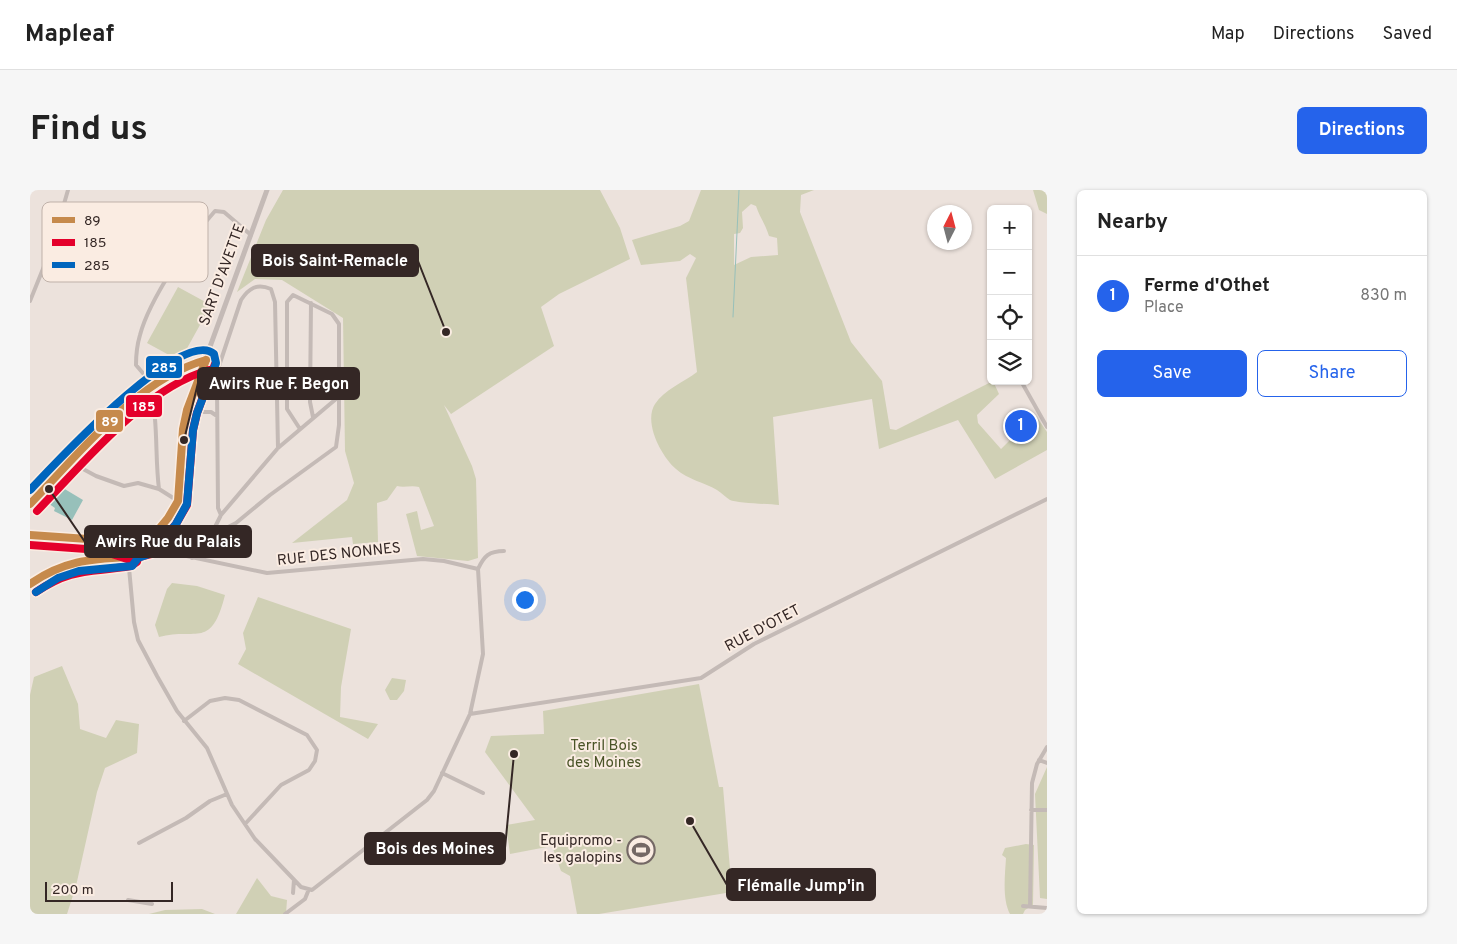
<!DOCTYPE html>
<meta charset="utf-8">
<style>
:root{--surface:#fff;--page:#f6f6f6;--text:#222;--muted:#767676;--line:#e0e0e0;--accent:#2563eb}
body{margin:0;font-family:Overpass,sans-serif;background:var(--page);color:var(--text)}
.controls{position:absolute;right:15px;top:15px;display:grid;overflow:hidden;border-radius:8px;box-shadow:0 1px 4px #0004}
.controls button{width:45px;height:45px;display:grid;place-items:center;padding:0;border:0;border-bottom:1px solid var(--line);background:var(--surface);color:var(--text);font:25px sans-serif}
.compass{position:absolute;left:897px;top:15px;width:45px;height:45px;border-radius:50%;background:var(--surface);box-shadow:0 1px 4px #0004;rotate:6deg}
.scale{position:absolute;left:15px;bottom:12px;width:128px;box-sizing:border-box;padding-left:5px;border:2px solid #342725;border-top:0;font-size:14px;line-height:18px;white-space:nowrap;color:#342725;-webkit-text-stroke:4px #faece2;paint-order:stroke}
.you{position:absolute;left:494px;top:409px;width:18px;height:18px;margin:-12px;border:4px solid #fff;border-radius:50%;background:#1a73e8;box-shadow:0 0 0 8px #1a73e833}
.badge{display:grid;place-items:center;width:32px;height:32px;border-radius:50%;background:var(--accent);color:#fff;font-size:16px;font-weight:700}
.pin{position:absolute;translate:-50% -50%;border:2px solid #fff;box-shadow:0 1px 5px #0006}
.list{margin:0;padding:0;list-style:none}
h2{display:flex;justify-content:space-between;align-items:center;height:65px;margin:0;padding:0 20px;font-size:21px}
h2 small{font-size:16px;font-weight:400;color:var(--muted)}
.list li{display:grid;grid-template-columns:32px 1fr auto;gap:15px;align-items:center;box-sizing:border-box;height:80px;padding:0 20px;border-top:1px solid var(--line)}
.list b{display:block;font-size:19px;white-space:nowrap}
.list p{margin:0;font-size:16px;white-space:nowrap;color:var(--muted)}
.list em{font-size:16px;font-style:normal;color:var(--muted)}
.actions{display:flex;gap:10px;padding:15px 20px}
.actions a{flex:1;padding:11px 0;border:1px solid var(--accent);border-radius:8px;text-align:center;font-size:18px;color:var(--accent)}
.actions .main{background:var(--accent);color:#fff}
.icon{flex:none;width:28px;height:28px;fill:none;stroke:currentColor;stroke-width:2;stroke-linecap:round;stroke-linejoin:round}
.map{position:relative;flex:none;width:1017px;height:724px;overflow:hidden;border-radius:8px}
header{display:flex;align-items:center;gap:30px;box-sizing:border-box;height:70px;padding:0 25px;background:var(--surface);border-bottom:1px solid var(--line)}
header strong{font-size:24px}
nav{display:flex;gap:28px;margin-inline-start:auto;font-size:18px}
.intro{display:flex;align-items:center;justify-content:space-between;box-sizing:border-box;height:120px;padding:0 30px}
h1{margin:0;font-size:35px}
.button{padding:12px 22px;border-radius:8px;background:var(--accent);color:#fff;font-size:18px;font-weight:700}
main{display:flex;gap:30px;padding:0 30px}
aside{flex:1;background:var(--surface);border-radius:8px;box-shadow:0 1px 4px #0004}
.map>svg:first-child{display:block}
.green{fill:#d0d0b5;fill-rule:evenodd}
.water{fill:#97c0ba}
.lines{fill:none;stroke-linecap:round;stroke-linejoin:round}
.stream{stroke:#97c0ba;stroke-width:1}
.minor{stroke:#c4bab6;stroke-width:4}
.tertiary{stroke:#c4bab6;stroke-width:5}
.bus-1-casing{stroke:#faece2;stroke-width:11}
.bus-2-casing{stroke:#faece2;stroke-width:11}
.bus-3-casing{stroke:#faece2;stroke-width:11}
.bus-1{stroke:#c68a4c;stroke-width:8}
.bus-2{stroke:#e4002b;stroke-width:8}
.bus-3{stroke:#0065bd;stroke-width:8}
.labels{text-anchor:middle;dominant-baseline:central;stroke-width:4;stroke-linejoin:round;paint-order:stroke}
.street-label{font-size:15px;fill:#342725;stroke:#faece2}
.park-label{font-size:15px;fill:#4a5427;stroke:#faece2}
.poi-label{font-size:15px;fill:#342725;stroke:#faece2;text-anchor:end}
.key{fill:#faece2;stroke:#bfb1a9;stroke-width:1}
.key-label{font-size:14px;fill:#342725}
.leader{fill:none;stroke:#342725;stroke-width:2}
.callout-dot{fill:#342725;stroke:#faece2;stroke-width:2}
.callout{fill:#342725;stroke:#342725;stroke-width:2}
.callout-label{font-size:16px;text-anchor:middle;font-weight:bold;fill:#fff}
.line-badge{stroke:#faece2;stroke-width:2}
.badge-label{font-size:14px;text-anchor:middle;font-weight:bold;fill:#fff}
</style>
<header>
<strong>Mapleaf</strong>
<nav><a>Map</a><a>Directions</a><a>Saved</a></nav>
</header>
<div class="intro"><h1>Find us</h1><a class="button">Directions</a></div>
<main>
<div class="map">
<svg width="1017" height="724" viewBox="0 0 1017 724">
<rect width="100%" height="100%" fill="#ece2dc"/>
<path class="green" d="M253,0h317l20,38 10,31 -71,35 -18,13 13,39 -103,68 -7,-9 28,61 4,13 2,79 -10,3 -51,-5 -11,-42 11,-3 4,19 13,-4 -15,-39c-8,-2 -15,1 -22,-1l-10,14 -10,3 1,39 -25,2 -1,-7 -60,6 55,-43 7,-17 -9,-32 -2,-133 -61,-38 -27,-1 -18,13 29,-72z
M671,0h113l-13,5 -1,17 51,130 31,39 8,48 6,1 97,-49 6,13 -22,21 1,8 23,26 10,-10 2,3 9,-8 14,-18 11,16v18l-52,29 -37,-59 -79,29 -7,-50 -99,18 6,88c-10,-1 -43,-2 -49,-5 -5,-3 -8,-7 -13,-10 -13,-8 -29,-10 -41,-21 -14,-12 -33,-46 -21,-65 9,-14 29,-22 42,-32l-11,-94 10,-20 -6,-4 -10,7 -39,4 -9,-25 48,-14 9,-5zM721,14l5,2c4,12 9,17 13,30l8,2 1,17 -27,2 -17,8v-31l6,-1 3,-5 -1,-16z
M1003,0h14v24l-8,-4z
M148,97l33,18 -31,56 -33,-18z
M142,393l25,3 28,9c-14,55 -27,32 -66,42l-4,-12 12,-36z
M228,407l93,32 -10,58 -1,30 38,7 -10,15 -130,-75 8,-15 -3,-16z
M32,476l16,38 2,25 26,9 10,-18 23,4 -2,29 -32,15 -8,24 -21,94 -9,28h-37v-219l4,-18z
M362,488l14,2 -2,11 -7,9h-7l-5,-10z
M669,494l20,103h4l9,105 -133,22h-22l-7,-38 -9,-5 -9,-25 -42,8 -4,-29 29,-5 -50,-68 6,-16 53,-2 -1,-23z
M1017,577v132l-7,-1 -5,-104z
M996,654l8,1 -1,60 -8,5 -2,4h-13c-8,-15 -5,-39 -4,-56l-4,-3 3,-7z
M227,688l14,18 16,4 -1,14h-50z
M172,719l13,5h-66l16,-4z"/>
<path class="water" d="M28,295l25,15 -11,20 -18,-9 1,-3 -10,-7v-4z"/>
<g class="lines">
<path class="stream" d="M703,127l6,-127"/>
<path class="minor" d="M0,111l21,-52 17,-59
M281,113l-1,99 3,15
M991,191l26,46
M171,222h10l6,4
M151,263l34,-75
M42,273l24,13 28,10 14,-3 21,6 19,12
M129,299c-3,-23 -2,-46 -4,-70 -2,-13 -5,-20 -2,-34l-17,-20c0,-10 1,-20 4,-30 9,-35 51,-97 75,-124l9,1 27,23
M0,314c36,-35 128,-141 176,-144
M191,325l-3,-7 -1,-121 -2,-9 26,-78c8,-12 16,-17 30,-11l4,13 3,146
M185,340h7l14,-7 34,-28 66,-48 3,-22v-101l-7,-10 -39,-19 -6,7v107l13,20
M0,345l72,5 28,9
M100,359l-2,8 6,65 4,18 19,36 20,35 30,37 25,57 23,34 46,48 11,3 115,-90 7,-9 36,-77 13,-60 -5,-85c6,-13 11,-18 26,-18
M100,359l14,-2 123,26 156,-14 21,2 34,8
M162,368l1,-5 17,-16 11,-22 57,-67 71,-60
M0,394c35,-26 56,-25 98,-27
M440,524l231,-36 53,-34 293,-145
M154,531l26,-20 15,-3 14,2 68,35 10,15 -2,11 -6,9 -28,15 -36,39
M1009,570l8,3
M412,583l41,20
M1001,620h16
M109,653l47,-25 24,-17 17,-7
M263,703l1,-13
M98,710l24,4
M993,716l24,2
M1000,716l2,-123 5,-19 10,-17
M255,724l20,-15 4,-10"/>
<path class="tertiary" d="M114,357l24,-29 10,-17 3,-15v-43l6,-33 80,-220"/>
<g class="bus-1-casing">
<path id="bus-1" d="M0,314c49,-50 107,-125 176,-144
M0,345l72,5 28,9
M100,359l14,-2 24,-29 10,-17 5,-72 4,-19 19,-50
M0,394c33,-23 59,-25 98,-27l2,-8"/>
</g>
<g class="bus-2-casing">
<path id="bus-2" d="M7,321c46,-47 107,-123 172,-141
M0,355l70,5 27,9
M101,369l20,-5 25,-30 11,-19 6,-75 4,-17 18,-49
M6,402c37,-25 54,-19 95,-26l6,-4 3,-11"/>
</g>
<g class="bus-3-casing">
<path id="bus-3" d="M0,300c23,-24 152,-165 184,-136l2,9 -19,50 -4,17 -6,74 -11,20 -24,29 -14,5 -6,8 -53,5 -21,7 -22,14"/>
</g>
<use href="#bus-1" class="bus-1"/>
<use href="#bus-2" class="bus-2"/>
<use href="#bus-3" class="bus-3"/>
</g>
<defs>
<g id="stadium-ring" transform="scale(1.4375)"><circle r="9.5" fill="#faece2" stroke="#746865" stroke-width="1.5"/><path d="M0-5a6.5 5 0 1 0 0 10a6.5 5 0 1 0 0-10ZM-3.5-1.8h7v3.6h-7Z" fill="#746865"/></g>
</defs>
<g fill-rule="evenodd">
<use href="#stadium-ring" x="611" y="660"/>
</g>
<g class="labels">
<g class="street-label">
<text transform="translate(193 85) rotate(-70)">SART D'AVETTE</text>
<text transform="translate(309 365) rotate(-6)">RUE DES NONNES</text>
<text transform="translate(733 439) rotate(-28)">RUE D'OTET</text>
</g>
<g class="park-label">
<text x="574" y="556">Terril Bois<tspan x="574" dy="17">des Moines</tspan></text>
</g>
<g class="poi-label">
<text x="592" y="651">Equipromo -<tspan x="592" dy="17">les galopins</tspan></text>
</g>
</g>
<rect x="12" y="12" width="166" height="80" rx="8" class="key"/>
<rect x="22" y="27" width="23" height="6" fill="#c68a4c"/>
<rect x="22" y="49" width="23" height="7" fill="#e4002b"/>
<rect x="22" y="72" width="23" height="6" fill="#0065bd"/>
<g class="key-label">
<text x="54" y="35">89</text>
<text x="54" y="57">185</text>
<text x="54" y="80">285</text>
</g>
<path class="leader" d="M416 142L388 71M154 250L168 193M19 299L55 352M484 564L475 658M660 631L697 695"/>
<g class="callout-dot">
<circle cx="416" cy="142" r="5"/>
<circle cx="154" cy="250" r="5"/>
<circle cx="19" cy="299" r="5"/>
<circle cx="484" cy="564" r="5"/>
<circle cx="660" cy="631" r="5"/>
</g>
<g class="callout">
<rect x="222" y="55" width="166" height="31" rx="5"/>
<rect x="168" y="178" width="161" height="31" rx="5"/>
<rect x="55" y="336" width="166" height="31" rx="5"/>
<rect x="335" y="643" width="140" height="31" rx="5"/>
<rect x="697" y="679" width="148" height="31" rx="5"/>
</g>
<g class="callout-label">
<text x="305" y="76">Bois Saint-Remacle</text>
<text x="249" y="199">Awirs Rue F. Begon</text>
<text x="138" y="357">Awirs Rue du Palais</text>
<text x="405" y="664">Bois des Moines</text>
<text x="771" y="701">Flémalle Jump'in</text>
</g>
<g class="line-badge">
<rect x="115" y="165" width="38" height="24" rx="5" fill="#0065bd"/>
<rect x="95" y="204" width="38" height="24" rx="5" fill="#e4002b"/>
<rect x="65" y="219" width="29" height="24" rx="5" fill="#c68a4c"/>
</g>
<g class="badge-label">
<text x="134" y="182">285</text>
<text x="114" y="221">185</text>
<text x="80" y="236">89</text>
</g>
</svg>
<div class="controls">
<button>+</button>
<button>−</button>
<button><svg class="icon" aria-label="locate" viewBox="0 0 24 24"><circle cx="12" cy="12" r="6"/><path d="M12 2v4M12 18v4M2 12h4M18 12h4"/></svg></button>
<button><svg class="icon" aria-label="layers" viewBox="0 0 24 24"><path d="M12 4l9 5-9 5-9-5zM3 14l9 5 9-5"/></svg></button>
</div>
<svg class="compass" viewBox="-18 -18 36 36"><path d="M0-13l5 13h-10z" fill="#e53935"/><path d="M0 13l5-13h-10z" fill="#767676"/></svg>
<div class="scale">200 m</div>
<div class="you"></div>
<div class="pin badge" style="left:991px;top:236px">1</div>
</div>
<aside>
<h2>Nearby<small></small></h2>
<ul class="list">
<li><span class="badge">1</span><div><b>Ferme d'Othet</b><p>Place</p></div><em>830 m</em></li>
</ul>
<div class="actions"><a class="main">Save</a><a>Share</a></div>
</aside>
</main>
